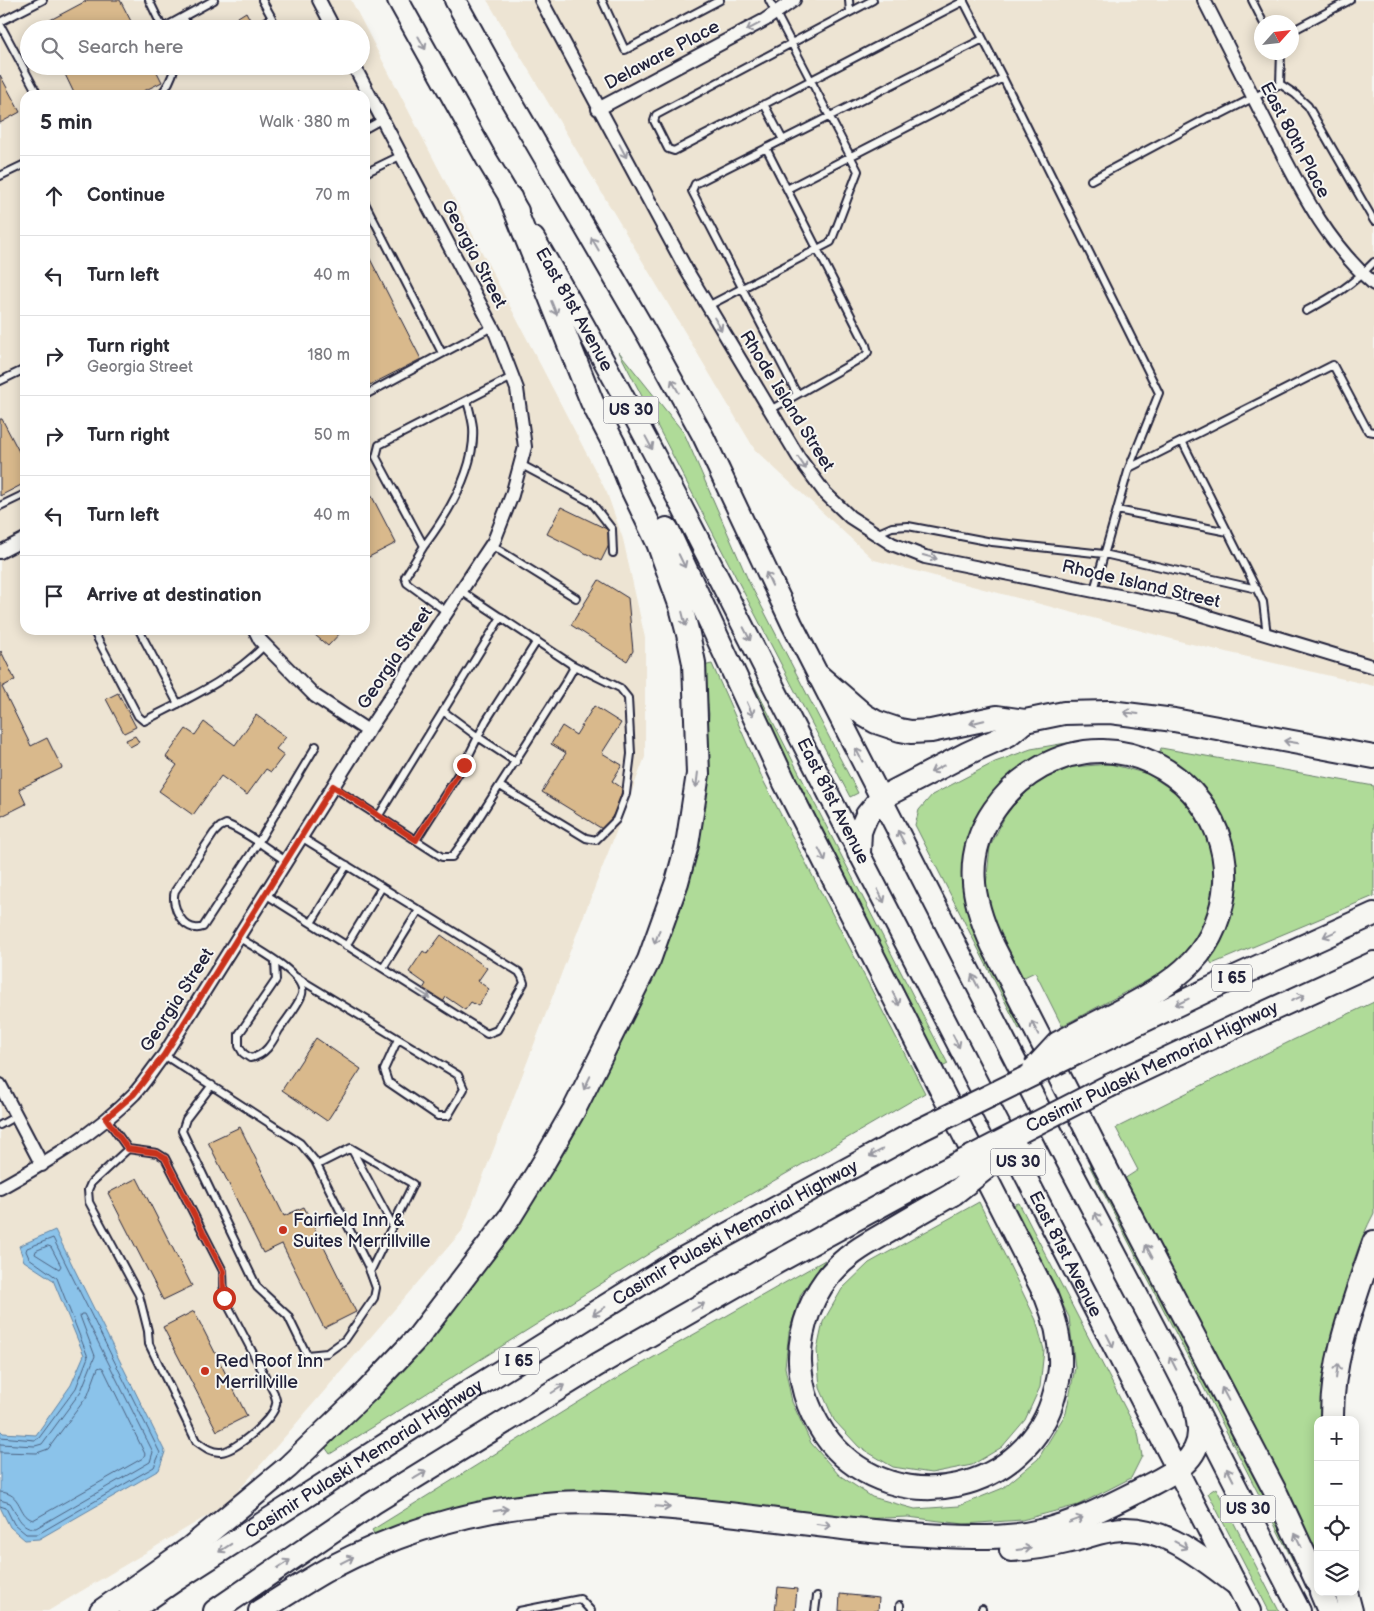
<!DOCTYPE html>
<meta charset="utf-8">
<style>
:root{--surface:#fff;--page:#f2f2f3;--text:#2b2b33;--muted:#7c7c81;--line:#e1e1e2}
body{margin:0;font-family:"Balsamiq Sans",sans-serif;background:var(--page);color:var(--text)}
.controls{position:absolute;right:15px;bottom:15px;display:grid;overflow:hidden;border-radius:10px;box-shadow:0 2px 12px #0003}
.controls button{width:45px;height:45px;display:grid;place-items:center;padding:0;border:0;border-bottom:1px solid var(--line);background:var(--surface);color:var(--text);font:25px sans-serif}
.compass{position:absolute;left:1254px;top:15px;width:45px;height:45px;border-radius:50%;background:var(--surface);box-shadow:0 2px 12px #0003;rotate:63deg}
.stop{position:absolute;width:15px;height:15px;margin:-11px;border:4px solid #c8321e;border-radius:50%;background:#fff}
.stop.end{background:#c8321e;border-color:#fff;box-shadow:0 1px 5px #0008}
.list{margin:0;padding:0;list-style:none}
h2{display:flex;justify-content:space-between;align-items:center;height:65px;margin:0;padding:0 20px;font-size:21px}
h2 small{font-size:16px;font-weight:400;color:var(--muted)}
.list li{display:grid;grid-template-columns:32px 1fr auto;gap:15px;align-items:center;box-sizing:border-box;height:80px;padding:0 20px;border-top:1px solid var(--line)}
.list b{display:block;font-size:19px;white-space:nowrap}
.list p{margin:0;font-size:16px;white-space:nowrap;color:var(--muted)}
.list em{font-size:16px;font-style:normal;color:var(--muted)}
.icon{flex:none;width:28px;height:28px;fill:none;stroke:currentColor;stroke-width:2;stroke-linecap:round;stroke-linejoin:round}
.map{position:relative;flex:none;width:1374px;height:1611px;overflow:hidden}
.search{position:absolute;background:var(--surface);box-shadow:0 2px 12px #0003;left:20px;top:20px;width:350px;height:55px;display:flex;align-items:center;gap:12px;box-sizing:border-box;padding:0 18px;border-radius:28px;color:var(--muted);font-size:19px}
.panel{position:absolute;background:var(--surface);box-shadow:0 2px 12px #0003;left:20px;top:90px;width:350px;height:545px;border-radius:15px}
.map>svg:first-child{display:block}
.built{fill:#ede4d3;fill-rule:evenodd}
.green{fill:#afdb98;stroke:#687e6a}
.water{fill:#8bc3ea;stroke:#6183a4}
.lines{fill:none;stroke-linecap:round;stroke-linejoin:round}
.shore{stroke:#4c6281;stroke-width:1}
.building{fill:#d9b98c;stroke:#22223b}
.service-casing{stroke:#22223b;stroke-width:10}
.minor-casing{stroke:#22223b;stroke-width:16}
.primary-casing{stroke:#22223b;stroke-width:24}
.trunk-casing{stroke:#22223b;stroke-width:24}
.motorway-casing{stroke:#22223b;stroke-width:26}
.service{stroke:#f6f6f2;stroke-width:6}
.minor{stroke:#f6f6f2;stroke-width:12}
.primary{stroke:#f6f6f2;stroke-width:20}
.trunk{stroke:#f6f6f2;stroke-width:20}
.motorway{stroke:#f6f6f2;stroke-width:22}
.motorway-bridge-casing{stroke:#22223b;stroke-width:26;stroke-linecap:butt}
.motorway-bridge{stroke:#f6f6f2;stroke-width:22}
.oneway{stroke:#9797a0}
.route{stroke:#c8321e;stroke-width:6}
.poi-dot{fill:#c8321e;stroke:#f6f6f2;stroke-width:2}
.labels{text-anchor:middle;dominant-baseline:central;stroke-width:4;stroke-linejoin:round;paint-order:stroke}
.shield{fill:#f6f6f2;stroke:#626272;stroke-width:1}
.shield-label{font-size:16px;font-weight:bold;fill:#22223b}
.street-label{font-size:18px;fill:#22223b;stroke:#f6f6f2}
.poi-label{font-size:18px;fill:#22223b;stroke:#f6f6f2;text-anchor:start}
</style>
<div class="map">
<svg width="1374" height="1611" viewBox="0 0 1374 1611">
<rect width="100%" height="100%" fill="#f6f6f2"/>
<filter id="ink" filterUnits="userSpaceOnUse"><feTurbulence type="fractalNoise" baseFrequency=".02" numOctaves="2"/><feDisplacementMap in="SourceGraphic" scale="10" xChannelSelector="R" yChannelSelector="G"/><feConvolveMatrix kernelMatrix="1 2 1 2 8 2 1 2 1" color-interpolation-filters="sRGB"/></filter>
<g filter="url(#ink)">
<path class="built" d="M0,0h351l256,493 16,46 22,99v119l-183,474 -235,273 -179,107h-48zM29,29h332v37h-332zM25,95h340v535h-340z
M487,0h887v686l-191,-44 -309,-82 -119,-110zM1262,22h30v30h-30z"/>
<path class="green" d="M619,352l65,81 65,149 109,211 -8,4z
M712,664l52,118 161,311 -267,155 -328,206 -5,-7 65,-64 58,-65 65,-85 53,-83 48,-95 50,-110 31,-86 9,-69 5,-76 -6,-48z
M752,681l196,383 -6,3 -158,-308 -35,-77z
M1072,742l-33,13 -26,17 -29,32 -12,33 -8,36 61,153 -6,3 -104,-204 4,-15 13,-15 63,-33 36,-13z
M1161,748l213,38v110l-162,68 -3,-5 25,-65 -37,-110 -19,-20 -19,-9z
M1110,764l38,10 33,22 20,28 11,30 2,32 -8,35 -15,27 -26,23 -103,55 -27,-54 -13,6 -29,-57 -7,-35 4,-39 17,-35 30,-30 35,-15z
M1374,1002v211c-31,59 -46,140 -49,207h-7v137l-194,-378 14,-9 -22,-42 177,-88z
M1095,1162l160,309 53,112 -3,1 -216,-419z
M979,1202l57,118 8,30 -4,37 -15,33 -23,27 -30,18 -41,8 -38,-6 -34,-20 -25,-27 -14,-32 -3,-38 6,-28 19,-33 27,-26z
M1019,1203l119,230 4,23 -11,22 -53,27 -56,15 -58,4 -56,-7 -76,3 -193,-23 -263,40 -4,-7 252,-156 201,-114 -24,34 -12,38 -4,35 7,35 19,41 28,32 33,22 43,12 44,-3 44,-18 35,-29 28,-46 9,-45 -6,-51 -57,-112z
M1216,1488l63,123h-10l-61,-118z"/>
<path class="water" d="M55,1230l110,222 -6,18 -120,69 -14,1 -15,-13 -10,-20v-77l3,3 33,2 35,-50 13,-30 -31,-75 -29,-19 -5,-15z"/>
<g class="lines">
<path class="shore" d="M48,1246l3,1 10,19 -2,3 -24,-15 1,-3z
M0,1437l35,3 4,-2 37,-50 12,-31 -31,-79 -28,-20 -3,-7 1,-3 26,-10 107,215 -6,14 -116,67h-12l-12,-10 -8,-16 -6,-2
M0,1444l35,2 7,-2 39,-53 14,-35 -15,-40 1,-2h3l69,138 -3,10 -114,66c-16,1 -19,-15 -26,-25l-10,-3
M0,1452l37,1 11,-4 40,-54 10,-27 3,-1 2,1 42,86 -2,4 -110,62c-16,-5 -10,-27 -33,-28"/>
</g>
<path class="building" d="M88,0h32l15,29h-94l-2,-3z
M246,12l9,17h-21l-4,-7z
M61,66h93l8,16 -26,13h-61z
M0,75l20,37 -20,11z
M365,249l56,110 -51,26 -5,-11z
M0,419h2l23,44v20l-25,13z
M365,483l31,60 -31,16z
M561,507l54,26 -14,28 -54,-27z
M599,580l29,18 5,53 -6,10 -56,-36z
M309,630h34l-15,16z
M1,651l14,29 -13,7 29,59 16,-8 15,30 -43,21 7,15 -26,13v-165z
M118,693l18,34 -12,6 -18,-34z
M594,706l27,17 -19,30 20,12 -10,16 10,7 -2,16 -16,26 -62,-38 24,-39 -15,-9 11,-18 14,9z
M256,715l30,22 -10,12 8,6 -13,17 -5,-3 -19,26 -26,-19 -28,39 -34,-24 18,-26 -11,-8 20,-28 9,6 9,-13 31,23z
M135,736l4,6 -9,5 -4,-7z
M441,935l46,33 -9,13 11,8 -11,17 -7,-4 -6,8 -19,-13 -3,5 -20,-13 3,-5 -17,-12 14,-21 4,3z
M316,1038l45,31 -34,52 -45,-31z
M240,1127l44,89 20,-9 52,105 -32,16 -42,-84 -19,9 -55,-111z
M137,1178l55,108 -29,14 -55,-107z
M194,1311l53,105 -30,15 -54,-104z
M778,1587l19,2 -2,22h-20z
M840,1594l39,4 -1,13h-39z"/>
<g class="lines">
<g class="service-casing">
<path id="service" d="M149,0l14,29
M602,0l23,50 95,-50
M849,0l1,12
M873,0l-217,115 -2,6 14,28 6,2 290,-150
M963,0l40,78 156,315 -30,75
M1252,0l11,22
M183,17l7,12
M0,22l43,-22
M0,24l38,71
M163,28l51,-28
M252,29l20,-11 -10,-18
M1292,31l58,-31
M1280,84l15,10 13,12 66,115
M160,95c8,-8 12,-17 15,-29
M764,104l19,36
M365,129l18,-10
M766,148l100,197 2,7 -3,4 -95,54
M365,173l37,-18
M0,176l25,-12
M1091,180l118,-63 10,-2 61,-31 1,-32
M787,189l216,-111
M365,203l77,150
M708,306l123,-64 27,-71 -89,-171
M1306,311c28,-15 45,-25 68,-49
M0,381l25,-12
M797,394l-105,-203 3,-7 288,-145
M365,395l127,-68
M1182,441l81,161 4,33
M520,464l71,38 21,27 1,24
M0,506l25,-12
M1117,510l111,22
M876,534l16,-7 16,-1 84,16 112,12 153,35
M491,545l85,53
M424,546c24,-32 52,-77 49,-119 -1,-9 -4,-18 -6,-27
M1094,590l35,-122 204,-103 35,66 6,1
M447,612l-40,-29 -2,-6 19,-31 -48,-89 3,-12 133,-68
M93,630l45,86 6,5c43,-22 87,-41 121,-76
M139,630l39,74
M443,711l35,26 38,25
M500,786l86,52 10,2 20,-20 10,-26 5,-40 -3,-56 -8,-10 -49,-24
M333,787l109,70h10l16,-22 97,-152 8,-14 -2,-5 -110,-73
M378,817l123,-200
M416,840l48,-75 22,-44 51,-80
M286,861c-19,-12 -39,-29 -60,-37l-6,3 -6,6 -39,58c-5,15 9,43 28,36l55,-84 58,-97
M265,894l222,140 10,-4 27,-47 -2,-6 -3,-5 -218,-135
M311,923l36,-58
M238,937c15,10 69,37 64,57 -2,8 -17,28 -23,36 -7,13 -14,26 -29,28l-7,-5 -4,-7v-12l37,-54 -1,-19
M346,946l36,-59
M383,968l36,-58
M296,977l162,98 6,14 -16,27h-10l-50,-34 -4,-12 14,-31
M164,1055l136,88 15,18 53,105 8,22 -2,10 -29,42 -18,13 -20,2 -19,-39 -31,-29 -75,-156 4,-12 26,-34
M106,1118l22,31 29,4 8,5 58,113 1,27 50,95c1,4 3,7 2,11 -2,15 -41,47 -55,48 -10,1 -18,-6 -25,-11l-47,-97 -1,-13 -9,-36 -50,-93 -1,-12 3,-7 37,-34
M0,1125l16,-9
M351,1148l42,78
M317,1165l34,-17 62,36 -43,88
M519,1611l61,-12 11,12
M815,1611l2,-15
M900,1611v-6
M982,1611v-2"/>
</g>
<g class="minor-casing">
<path id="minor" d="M319,0l15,29
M541,0l146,271 112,187 26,35 25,24 42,27 33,13 254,51 195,59
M1204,0c23,46 46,91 69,136 29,56 53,106 101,148
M598,109l167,-89 29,-20
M0,552l25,-13
M255,630l5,10 55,56 53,35
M0,1085l42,80
M0,1188c47,-26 96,-55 134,-94 11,-12 20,-27 30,-39l204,-324 126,-190 18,-46 13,-48 -8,-58 -21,-55 -142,-268"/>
</g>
<g class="primary-casing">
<g id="primary">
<path d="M398,0l88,158 32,53"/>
<path d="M455,0l47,85 146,251 55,100 89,188 271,530 103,195 134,262"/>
<path id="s1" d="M534,238c118,200 218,409 325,615"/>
</g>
</g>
<g class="trunk-casing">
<g id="trunk">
<path id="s2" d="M859,853l391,758"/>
</g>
</g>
<g class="motorway-casing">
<g id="motorway">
<path d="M667,529l118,254 261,513c9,22 15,46 14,70 0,9 -3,18 -5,26 -25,101 -159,130 -225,50 -18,-23 -29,-51 -30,-80 -1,-34 13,-72 38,-96 15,-15 34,-25 53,-36 20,-12 41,-24 62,-36"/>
<path d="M819,676l45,39 12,7 24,8 11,2 20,-1 66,-14 28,4 39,-8 46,-1 64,8 200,37"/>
<path d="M859,853l1,-21 3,-8 4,-9 14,-17 87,-45 40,-18 17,-14"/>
<path d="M1083,1030c37,-20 80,-38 109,-68 20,-21 31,-50 33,-79 4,-69 -52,-130 -122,-132 -43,-1 -85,24 -109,59 -31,45 -23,89 -1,136l116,228 168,321 41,89"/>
<path d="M1091,1046l127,-61 156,-71"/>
<path d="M1111,1085l123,-58 140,-64"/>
<path d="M1332,1420c-1,-62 23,-121 42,-178"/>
<path d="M1011,1550c22,-1 44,-5 64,-10 13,-4 25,-8 38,-10 48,-7 86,26 122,53"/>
<path d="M1321,1592l8,19"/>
<path d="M1346,1592l5,19"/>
<path d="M101,1611l89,-63 98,-81 79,-76 52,-55 91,-119 34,-55 30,-52 75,-150 28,-78 10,-37 11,-71 -4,-111 -6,-29 -7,-27 -23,-64 -26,-54 -18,-45 -22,-42 -82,-205"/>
<path id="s3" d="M130,1611l45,-31 285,-183 213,-133 247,-134"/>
<path d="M215,1611l158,-108 224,-138 180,-103 165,-90"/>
<path d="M260,1611c23,-14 46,-30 70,-43 71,-37 147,-60 227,-65 34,-2 69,1 103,4 89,7 178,24 267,28 37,2 77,5 113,-4 36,-8 68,-25 100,-41 24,-13 59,-26 59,-58 0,-9 -2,-17 -4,-26"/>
</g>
</g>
<use href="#service" class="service"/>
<use href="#minor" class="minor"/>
<use href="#primary" class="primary"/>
<use href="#trunk" class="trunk"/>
<use href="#motorway" class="motorway"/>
<g class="motorway-bridge-casing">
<path id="motorway-bridge" d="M1034,1069l24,-26 25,-13
M920,1130l171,-84
M942,1172l169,-87
M953,1194l62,-49"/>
</g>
<use href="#motorway-bridge" class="motorway-bridge"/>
</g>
<defs><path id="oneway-shaft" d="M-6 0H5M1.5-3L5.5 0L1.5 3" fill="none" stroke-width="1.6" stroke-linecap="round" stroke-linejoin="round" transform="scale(1.25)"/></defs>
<g class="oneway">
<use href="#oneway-shaft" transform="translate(753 27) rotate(152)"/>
<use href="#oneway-shaft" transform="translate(422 43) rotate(61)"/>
<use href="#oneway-shaft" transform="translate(623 151) rotate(62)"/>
<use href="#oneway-shaft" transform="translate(595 244) rotate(-120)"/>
<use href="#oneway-shaft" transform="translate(554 308) rotate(68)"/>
<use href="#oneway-shaft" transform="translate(718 324) rotate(59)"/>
<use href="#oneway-shaft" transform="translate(675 386) rotate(-119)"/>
<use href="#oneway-shaft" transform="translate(649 443) rotate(62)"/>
<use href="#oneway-shaft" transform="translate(802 463) rotate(56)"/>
<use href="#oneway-shaft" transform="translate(930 557) rotate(15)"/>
<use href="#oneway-shaft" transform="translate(682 561) rotate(64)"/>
<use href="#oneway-shaft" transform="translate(769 579) rotate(-115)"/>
<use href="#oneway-shaft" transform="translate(684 619) rotate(76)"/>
<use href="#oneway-shaft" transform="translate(747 634) rotate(63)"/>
<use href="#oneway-shaft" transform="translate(750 709) rotate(66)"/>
<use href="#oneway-shaft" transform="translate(1131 713) rotate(-173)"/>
<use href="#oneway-shaft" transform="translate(977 722) rotate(166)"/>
<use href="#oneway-shaft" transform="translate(1291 742) rotate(-170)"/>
<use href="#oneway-shaft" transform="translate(859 755) rotate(-117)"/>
<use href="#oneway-shaft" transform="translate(937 769) rotate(152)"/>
<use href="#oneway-shaft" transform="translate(697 780) rotate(97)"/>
<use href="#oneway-shaft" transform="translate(901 837) rotate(-117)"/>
<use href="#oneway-shaft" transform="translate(822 855) rotate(63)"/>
<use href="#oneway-shaft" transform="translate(881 896) rotate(63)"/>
<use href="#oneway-shaft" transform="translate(1330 934) rotate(156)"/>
<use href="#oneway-shaft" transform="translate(657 937) rotate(110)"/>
<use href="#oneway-shaft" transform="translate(975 981) rotate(-117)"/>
<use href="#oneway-shaft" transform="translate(424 994) rotate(32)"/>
<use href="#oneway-shaft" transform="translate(1298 998) rotate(-24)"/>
<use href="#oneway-shaft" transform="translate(896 999) rotate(63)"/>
<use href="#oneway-shaft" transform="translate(1182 1002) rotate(154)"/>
<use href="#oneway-shaft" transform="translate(1035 1028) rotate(-117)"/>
<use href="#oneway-shaft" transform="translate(956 1041) rotate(63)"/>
<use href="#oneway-shaft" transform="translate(587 1083) rotate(116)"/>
<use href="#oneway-shaft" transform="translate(876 1153) rotate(152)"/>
<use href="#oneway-shaft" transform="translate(1098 1219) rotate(-118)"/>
<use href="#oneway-shaft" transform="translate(1149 1251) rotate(-118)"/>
<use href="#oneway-shaft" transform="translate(698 1307) rotate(-30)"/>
<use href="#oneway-shaft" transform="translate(599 1311) rotate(148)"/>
<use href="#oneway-shaft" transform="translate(1110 1341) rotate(63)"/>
<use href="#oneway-shaft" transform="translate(1173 1363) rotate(-117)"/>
<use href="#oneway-shaft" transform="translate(1337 1371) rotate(-83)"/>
<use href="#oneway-shaft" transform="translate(558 1389) rotate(-32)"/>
<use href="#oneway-shaft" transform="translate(1225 1394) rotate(-118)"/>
<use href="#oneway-shaft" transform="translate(1230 1474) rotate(-117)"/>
<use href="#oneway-shaft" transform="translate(420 1475) rotate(-31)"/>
<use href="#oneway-shaft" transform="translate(663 1507) rotate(5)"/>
<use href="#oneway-shaft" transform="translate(501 1510) rotate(-10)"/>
<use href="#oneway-shaft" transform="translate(1076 1520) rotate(-20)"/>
<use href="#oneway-shaft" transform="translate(824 1525) rotate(7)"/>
<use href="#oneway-shaft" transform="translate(1298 1540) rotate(-115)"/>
<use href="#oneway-shaft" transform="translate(1181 1545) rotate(28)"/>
<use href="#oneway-shaft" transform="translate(225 1548) rotate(147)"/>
<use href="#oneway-shaft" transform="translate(1024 1549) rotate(-7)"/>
<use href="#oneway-shaft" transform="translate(347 1560) rotate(-27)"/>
<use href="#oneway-shaft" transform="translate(284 1564) rotate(-34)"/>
</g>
</g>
<g class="lines" filter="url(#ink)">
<path class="route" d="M224,1298l-1,-27 -58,-113 -8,-5 -29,-4 -22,-31 28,-24 30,-39 169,-269 83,54 48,-75"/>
</g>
<g class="poi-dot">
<circle cx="283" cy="1230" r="5"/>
<circle cx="205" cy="1371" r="5"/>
</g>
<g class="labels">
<g class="shield">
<rect x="603.5" y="396.5" width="55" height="27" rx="4"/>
<rect x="1212" y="964.5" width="40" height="27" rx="4"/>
<rect x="990.5" y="1148.5" width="55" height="27" rx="4"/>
<rect x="499" y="1347.5" width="40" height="27" rx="4"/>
<rect x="1220.5" y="1495.5" width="55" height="27" rx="4"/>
</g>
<g class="shield-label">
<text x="631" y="410">US 30</text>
<text x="1232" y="978">I 65</text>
<text x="1018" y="1162">US 30</text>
<text x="519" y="1361">I 65</text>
<text x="1248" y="1509">US 30</text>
</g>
<g class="street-label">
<text transform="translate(662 55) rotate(-28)">Delaware Place</text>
<text transform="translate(1295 140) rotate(62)">East 80th Place</text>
<text transform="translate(474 254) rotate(62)">Georgia Street</text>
<text stroke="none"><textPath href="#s1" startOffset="82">East 81st Avenue</textPath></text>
<text transform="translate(787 401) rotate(58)">Rhode Island Street</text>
<text transform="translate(1141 584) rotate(13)">Rhode Island Street</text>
<text transform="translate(395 658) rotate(-56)">Georgia Street</text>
<text transform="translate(833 801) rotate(63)">East 81st Avenue</text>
<text transform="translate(177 1000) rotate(-57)">Georgia Street</text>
<text transform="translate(1152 1067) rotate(-26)">Casimir Pulaski Memorial Highway</text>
<text stroke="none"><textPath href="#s3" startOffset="714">Casimir Pulaski Memorial Highway</textPath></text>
<text stroke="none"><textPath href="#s2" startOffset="451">East 81st Avenue</textPath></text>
<text stroke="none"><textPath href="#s3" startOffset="279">Casimir Pulaski Memorial Highway</textPath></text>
</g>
<g class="poi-label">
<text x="293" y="1220">Fairfield Inn &amp;<tspan x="293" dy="21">Suites Merrillville</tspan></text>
<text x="215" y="1361">Red Roof Inn<tspan x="215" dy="21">Merrillville</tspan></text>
</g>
</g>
</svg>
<div class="controls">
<button>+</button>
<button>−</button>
<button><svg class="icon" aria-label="locate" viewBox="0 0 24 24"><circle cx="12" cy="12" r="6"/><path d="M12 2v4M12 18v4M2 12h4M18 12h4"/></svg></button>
<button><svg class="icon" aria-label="layers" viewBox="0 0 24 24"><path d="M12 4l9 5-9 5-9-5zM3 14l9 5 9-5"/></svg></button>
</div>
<svg class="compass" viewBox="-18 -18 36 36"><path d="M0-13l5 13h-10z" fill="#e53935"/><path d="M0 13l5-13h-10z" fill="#7c7c81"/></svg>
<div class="stop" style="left:224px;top:1298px"></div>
<div class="stop end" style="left:464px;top:765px"></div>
<div class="search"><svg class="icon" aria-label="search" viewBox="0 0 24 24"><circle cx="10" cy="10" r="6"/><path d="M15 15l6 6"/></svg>Search here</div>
<section class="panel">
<h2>5 min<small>Walk · 380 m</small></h2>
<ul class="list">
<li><svg class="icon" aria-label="ahead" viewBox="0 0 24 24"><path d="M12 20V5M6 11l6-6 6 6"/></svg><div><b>Continue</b></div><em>70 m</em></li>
<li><svg class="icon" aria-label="left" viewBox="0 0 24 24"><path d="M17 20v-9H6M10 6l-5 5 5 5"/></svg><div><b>Turn left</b></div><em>40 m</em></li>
<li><svg class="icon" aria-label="right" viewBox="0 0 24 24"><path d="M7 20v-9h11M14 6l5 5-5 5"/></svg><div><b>Turn right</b><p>Georgia Street</p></div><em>180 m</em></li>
<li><svg class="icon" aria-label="right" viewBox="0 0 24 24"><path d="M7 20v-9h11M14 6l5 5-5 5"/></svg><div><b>Turn right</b></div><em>50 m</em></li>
<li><svg class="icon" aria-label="left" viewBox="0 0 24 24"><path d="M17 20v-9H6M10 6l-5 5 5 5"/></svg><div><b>Turn left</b></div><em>40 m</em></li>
<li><svg class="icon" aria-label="arrive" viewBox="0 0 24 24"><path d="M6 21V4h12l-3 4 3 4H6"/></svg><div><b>Arrive at destination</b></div></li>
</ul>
</section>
</div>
